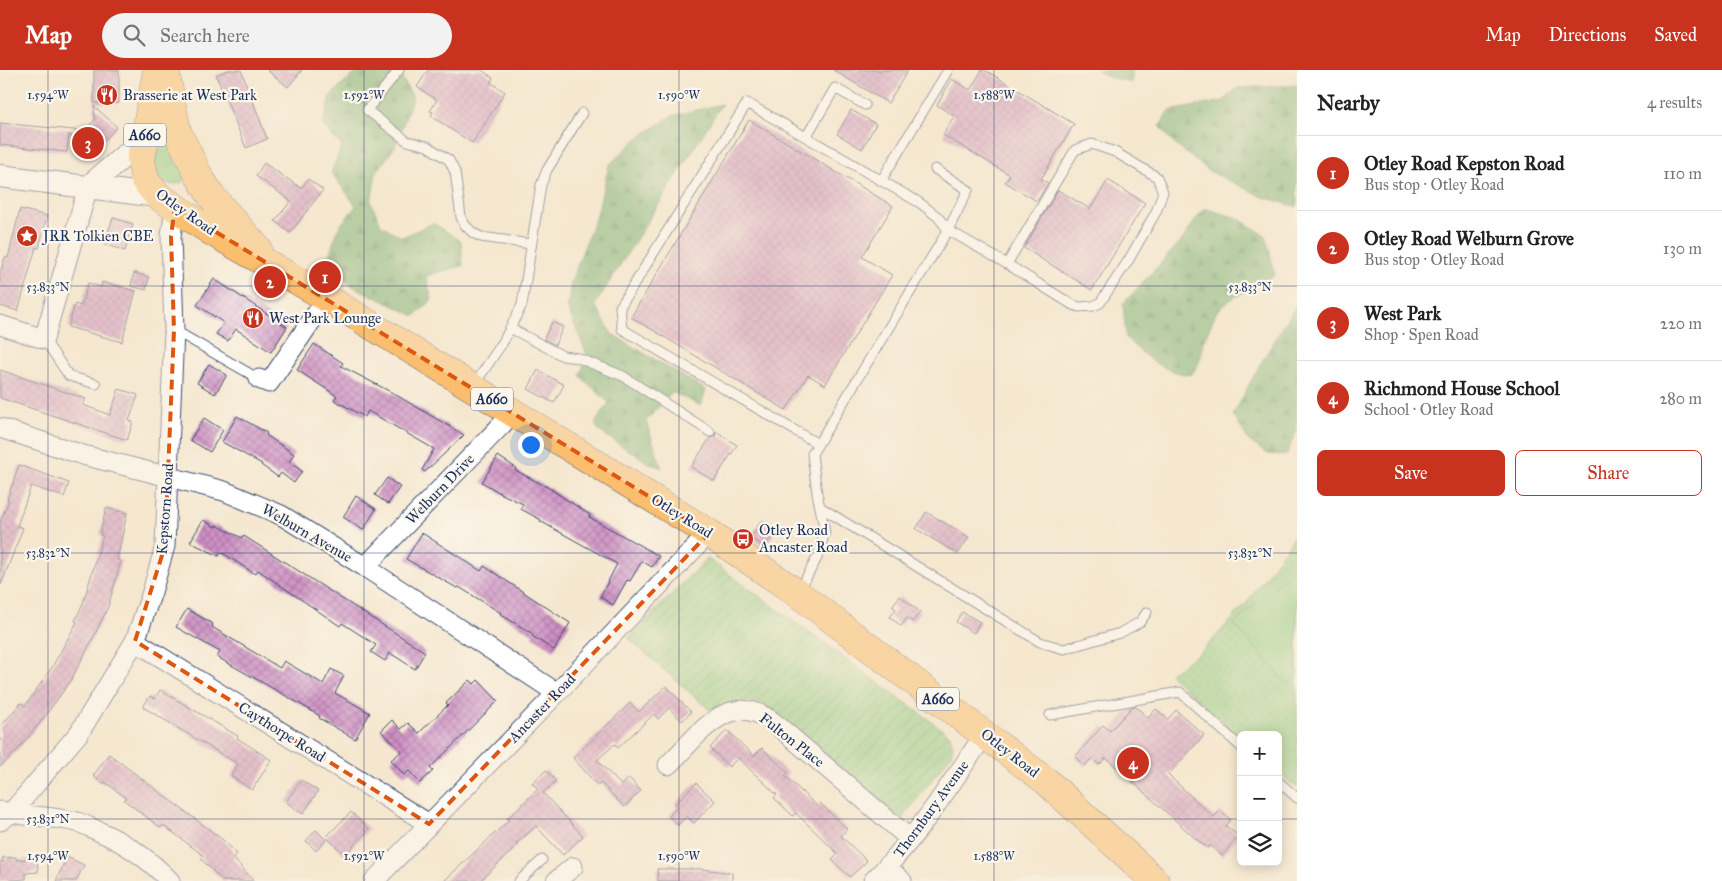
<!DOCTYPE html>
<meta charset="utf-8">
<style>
:root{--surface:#fff;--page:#f2f2f2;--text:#222;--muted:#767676;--line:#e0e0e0;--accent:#c8321e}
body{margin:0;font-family:"IM FELL Great Primer",serif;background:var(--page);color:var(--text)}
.controls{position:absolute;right:15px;bottom:15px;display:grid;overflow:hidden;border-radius:8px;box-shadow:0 2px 12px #0003}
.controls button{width:45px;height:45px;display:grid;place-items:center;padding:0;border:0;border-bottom:1px solid var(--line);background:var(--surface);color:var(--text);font:25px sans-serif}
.you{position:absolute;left:530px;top:374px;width:18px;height:18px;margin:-12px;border:4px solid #fff;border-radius:50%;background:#1a73e8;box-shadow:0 0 0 8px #1a73e833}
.badge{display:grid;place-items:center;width:32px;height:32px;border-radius:50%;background:var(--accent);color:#fff;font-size:16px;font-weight:700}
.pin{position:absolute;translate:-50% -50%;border:2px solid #fff;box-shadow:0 1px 5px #0006}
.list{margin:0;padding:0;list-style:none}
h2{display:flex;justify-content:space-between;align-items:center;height:65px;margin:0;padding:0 20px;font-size:21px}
h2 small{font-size:16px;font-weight:400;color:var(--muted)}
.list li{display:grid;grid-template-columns:32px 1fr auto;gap:15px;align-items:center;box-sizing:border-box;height:75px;padding:0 20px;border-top:1px solid var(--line)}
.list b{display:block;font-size:19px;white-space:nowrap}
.list p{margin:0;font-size:16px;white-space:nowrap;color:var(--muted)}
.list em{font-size:16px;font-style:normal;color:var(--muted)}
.actions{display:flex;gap:10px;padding:15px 20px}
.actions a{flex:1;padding:11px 0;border:1px solid var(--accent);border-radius:8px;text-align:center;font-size:18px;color:var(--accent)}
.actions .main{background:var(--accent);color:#fff}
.icon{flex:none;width:28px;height:28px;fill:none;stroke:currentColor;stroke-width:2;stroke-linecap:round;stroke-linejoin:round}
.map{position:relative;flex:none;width:1297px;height:811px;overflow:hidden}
header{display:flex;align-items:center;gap:30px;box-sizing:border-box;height:70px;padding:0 25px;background:var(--accent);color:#fff}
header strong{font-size:24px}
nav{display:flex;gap:28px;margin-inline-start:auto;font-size:18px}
.search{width:350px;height:45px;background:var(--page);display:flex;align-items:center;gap:12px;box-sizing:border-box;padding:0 18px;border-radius:28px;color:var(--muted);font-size:19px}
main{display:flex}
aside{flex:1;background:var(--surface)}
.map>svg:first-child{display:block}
.grass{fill:url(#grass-tufts);stroke:#547e72}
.forest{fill:url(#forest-firs);stroke:#467068}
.park{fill:url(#park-dots);stroke:#547e72}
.garden{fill:url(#garden-furrows);stroke:#547e72}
.pitch{fill:#8ccd85;stroke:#547e72}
.building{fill:url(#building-cross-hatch)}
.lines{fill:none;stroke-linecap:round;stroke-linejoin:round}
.service-casing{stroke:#3c4b6f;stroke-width:11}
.minor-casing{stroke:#3c4b6f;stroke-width:21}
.tertiary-casing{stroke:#3c4b6f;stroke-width:24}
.trunk-casing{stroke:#3c4b6f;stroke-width:29}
.service{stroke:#fff;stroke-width:9}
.minor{stroke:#fff;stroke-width:19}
.tertiary{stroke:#fff;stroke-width:22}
.trunk{stroke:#fabe6e;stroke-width:28}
.marked{fill:none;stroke:#de5710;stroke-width:4;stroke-dasharray:10 6;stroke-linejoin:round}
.ticks{fill:none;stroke:#1b2f5e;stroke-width:1;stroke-opacity:0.45}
.labels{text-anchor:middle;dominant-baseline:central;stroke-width:4.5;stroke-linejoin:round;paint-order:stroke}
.shield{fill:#fbf7ec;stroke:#5e6b89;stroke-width:1}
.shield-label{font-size:14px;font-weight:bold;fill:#1b2f5e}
.poi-label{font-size:15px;fill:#1b2f5e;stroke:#fbf7ec;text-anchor:start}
.street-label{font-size:15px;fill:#1b2f5e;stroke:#fbf7ec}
.ticks-label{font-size:12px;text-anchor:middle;fill:#1b2f5e;stroke:#fbf7ec;stroke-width:4.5;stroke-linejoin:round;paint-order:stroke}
</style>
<header>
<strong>Map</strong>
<div class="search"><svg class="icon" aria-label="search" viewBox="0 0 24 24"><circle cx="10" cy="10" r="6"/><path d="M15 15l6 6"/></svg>Search here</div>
<nav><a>Map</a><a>Directions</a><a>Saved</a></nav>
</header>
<main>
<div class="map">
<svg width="1297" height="811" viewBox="0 0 1297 811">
<defs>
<pattern id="grass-tufts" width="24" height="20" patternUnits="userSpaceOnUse" patternTransform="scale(1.25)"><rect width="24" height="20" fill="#8ccd85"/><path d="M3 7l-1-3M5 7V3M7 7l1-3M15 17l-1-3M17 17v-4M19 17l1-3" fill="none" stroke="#78b075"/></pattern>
<pattern id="forest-firs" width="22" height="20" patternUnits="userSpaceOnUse" patternTransform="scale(1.25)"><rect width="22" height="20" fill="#71b072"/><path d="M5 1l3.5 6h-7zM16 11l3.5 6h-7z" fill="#5c9061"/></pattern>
<pattern id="park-dots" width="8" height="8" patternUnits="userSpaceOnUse" patternTransform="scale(1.25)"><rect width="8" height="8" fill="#8ccd85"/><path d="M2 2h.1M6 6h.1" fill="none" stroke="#78b075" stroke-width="1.8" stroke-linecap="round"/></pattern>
<pattern id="garden-furrows" width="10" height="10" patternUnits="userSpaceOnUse" patternTransform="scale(1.25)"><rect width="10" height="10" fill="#8ccd85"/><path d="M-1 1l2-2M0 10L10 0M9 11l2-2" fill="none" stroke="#78b075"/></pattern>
<pattern id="building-cross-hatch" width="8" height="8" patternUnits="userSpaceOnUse" patternTransform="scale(1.25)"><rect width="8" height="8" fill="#cf90c4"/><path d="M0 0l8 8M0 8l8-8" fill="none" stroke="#a776a2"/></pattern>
</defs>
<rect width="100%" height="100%" fill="#fbf7ec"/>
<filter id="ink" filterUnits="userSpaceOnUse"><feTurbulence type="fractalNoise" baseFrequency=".02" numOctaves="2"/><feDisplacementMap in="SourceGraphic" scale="10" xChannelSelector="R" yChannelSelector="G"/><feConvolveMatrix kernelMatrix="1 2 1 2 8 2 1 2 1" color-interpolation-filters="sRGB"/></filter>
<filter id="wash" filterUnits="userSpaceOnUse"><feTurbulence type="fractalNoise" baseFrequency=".0096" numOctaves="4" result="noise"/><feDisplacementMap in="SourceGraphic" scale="20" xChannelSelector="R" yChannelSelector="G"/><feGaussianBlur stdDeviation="1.12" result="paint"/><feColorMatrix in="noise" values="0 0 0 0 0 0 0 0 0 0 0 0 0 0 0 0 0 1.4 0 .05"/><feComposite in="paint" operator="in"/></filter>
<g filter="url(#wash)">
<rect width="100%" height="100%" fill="#f5e7cf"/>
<path class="grass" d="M165,73l10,4 12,24 -4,11 -11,3c-21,-9 -17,-19 -17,-40z"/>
<path class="forest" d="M359,0h45l-3,6 12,21 -18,50 -19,26 -5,29 10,23 21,12 31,-14 28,18 2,25 -37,10 6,24 -17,16 -65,-31 -23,-25 12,-33 17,-21 -25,-34 11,-26 -19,-20 7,-30z
M1097,0h35v13l-27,-7z
M1297,15v122l-34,-10 -54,-26 -36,-28 -13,-17 9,-15 54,-10 14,-13z
M722,34l-127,201 17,29 94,56 -5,16 -29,-14 -26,29 16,47 -12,-4 -51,-33 -4,-8 14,-20 -29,-27 7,-21 -20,-48 4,-25 26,-69 12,-48 25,-24 37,-25z
M1204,138l34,10 28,18 9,39 -45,25 -13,11 -12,27 -7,28 -7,9c-28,-3 -45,-17 -65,-37l-3,-34 59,-64z
M1297,234v128l-3,4 -7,19 -20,-1 -18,-13 -16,-26 26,-49z"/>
<path class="park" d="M1297,458v260l-19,-16v-37h-37v3l-72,-64 33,-23 43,-46 45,-62z"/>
<path class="garden" d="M707,488l243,177 3,12 -2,8 -50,65 -126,-109c-27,-13 -36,-14 -62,2l-85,-75z"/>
<path class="pitch" d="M1293,500l4,4v102l-9,8 -54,-60z"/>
<g id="blocks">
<path class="building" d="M94,0h25v33h-25z
M228,0h13l26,69 -21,9 -30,-73z
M267,0h35l-14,17z
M428,0h54l11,8 -3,4 15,10 -33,51 -41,-27 2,-4 -3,-1 7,-11 -20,-13z
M833,0h75l-20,33z
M982,0h3l89,54 -33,55 7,4 -11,18 -32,-19 5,-7 -67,-40 11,-19 -17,-11 15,-26 18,11z
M94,36l23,21 -26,28 -22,-21 -2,18 -67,-7v-22l84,8 11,-11z
M851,40l25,14 -14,25 -25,-15z
M749,50l144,86 -31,51 30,18 -67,110 -17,-10 -22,35 -155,-93z
M264,93l37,25 7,-9 15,11 -33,43 -15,-12 16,-20 -35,-25z
M1108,110l37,23 -53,87 -68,-42 34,-58 32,19z
M20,139l27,7 -8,32 -3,-1 -18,64 -18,-5v-32l5,-17 3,1z
M113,148l20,6 -8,27 -21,-7z
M134,203l15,4 -3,13 -15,-4z
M214,209l73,48 -16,25 -35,-23 -8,12 -12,-7 8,-11 -27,-18z
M102,212l34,9 -14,51 -54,-15 7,-23 6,2 7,-23 13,4z
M552,252l11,5 -8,18 -11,-6z
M314,274l29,19 -2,3 50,26 73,43 -39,37 -3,-2 12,-21 -66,-38 -3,6 -31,-17 3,-4 -40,-26z
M209,294l18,11 -12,19 -18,-11z
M0,300l86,29 -3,6 27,10 9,-26 19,6 -9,26 4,1 -6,18 -127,-42z
M538,300l26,15 -10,18 -26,-14z
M237,346l30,17 -1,2 28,19 -5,8 13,9 -8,12 -13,-10 -3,4 -17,-12 1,-1 -40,-22z
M204,348l19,12 -13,22 -20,-12z
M716,362l21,13 -23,36 -23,-14 19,-29 5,-2z
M498,386l18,12 -1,2 34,18 41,27 -1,2 70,39 -7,11 -10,-6 -12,20 -3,-1 -14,25 -13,-8 17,-33 -77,-43 1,-1 -20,-11 2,-5 -23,-11 -18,-11z
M19,395l50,18 -5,14 -33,-11 -14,40 6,2 -22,57 -1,-62 9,-23h-2z
M387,408l13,9 -12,17 -13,-9z
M356,426l20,13 -13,21 -20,-13z
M106,438l21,5 -10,47 4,1 -13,46 -17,35 -21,40 -31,42 -23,28 -16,15v-40l21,-24 4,3 26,-37 26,-47 -2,-1 8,-18 20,-67 -3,-1z
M926,442l43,25 -11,17 -42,-25z
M203,450l12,7 1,-2 26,13 2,-2 181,116 -10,17 -25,-16 -5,8 -14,-9 5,-7 -34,-22 -2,3 -82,-56 -3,4 -34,-22 -2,4 -29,-14z
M762,450l15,9 -12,18 -15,-9z
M422,463l59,38 3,-5 86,57 -16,27 -22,-14 1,-2 -33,-20 1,-1 -42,-26 -2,1 -51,-29z
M900,526l20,16 -8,10 -5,-4 -6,8 -11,-9 6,-8 -4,-3z
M187,539l26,15 -1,3 68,41 4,-7 39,23 8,-15 13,7 -9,17 35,20 -15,26 -36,-21 1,-2 -32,-19 -71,-40 3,-5 -44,-25z
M962,542l18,10 -6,11 -18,-11z
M470,610l4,4 4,-4 20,21 -68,67 3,3 -13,12 -11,-12 -5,4 -13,-15 11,-9 -21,-20 11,-11 9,9 7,-6 11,10 29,-28 -2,-2z
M666,616l25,26 -9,9 -13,-13 -11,11 -4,-5 -36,34 -3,-4 -18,16 24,25 8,-7 12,13 -17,16 -23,-24 -3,3 -25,-28 57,-55 9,9z
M160,620l78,46 -1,2 34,22 -19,30 -21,-14 7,-12 -95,-57 7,-11 5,3z
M1135,636l13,12 8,-9 12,10 8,-9 28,25 -36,40 46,42 6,-6 11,9 -5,6 12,10 -16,20 -12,-11 -2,3 -12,-9 -90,-81 -7,7 -7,-7 -7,8 -10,-9 28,-32 7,6 22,-24z
M727,660l27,26 8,-8 26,25 -3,3 32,30 3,-3 27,26 -6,7 26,25 -17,16 -18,-17 6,-6 -42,-41 -3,3 -19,-18 3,-3 -39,-37 -9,9 -19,-19z
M109,684l114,86 14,14 -4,4 21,23h-31l-22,-22 3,-3 -41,-31 -2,3 -37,-28 2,-2 -21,-16 -2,2 -10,-8z
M546,700l10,11 -13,12 40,43 -20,19 -27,-29 -20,18 1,2 -37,35h-36l65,-61 -2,-1 31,-30 -6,-6z
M301,710l17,11 -15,23 -17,-12z
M696,713l19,18 -21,22 -7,-7 -9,9 -9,-9 8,-9 -2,-3z
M351,742l18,17 -24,26 -19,-18z
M316,760l10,10 -10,11 -10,-10z
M16,787v3l21,-2 1,14 -12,1v6l-26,2v-19h3l-1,-4z
M67,787l17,8 -8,16h-20z
M657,799h45l30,4v8h-74z"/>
</g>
</g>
<g filter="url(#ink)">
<use href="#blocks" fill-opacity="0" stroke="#3c4b6f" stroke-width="1"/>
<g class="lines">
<g class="service-casing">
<path id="service" d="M399,0l-32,40 40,31 20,5 22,14 6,12 6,45 4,8 8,8 8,4 50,7
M806,67l29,-49 30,17
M935,99l33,21 -20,40 59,34 64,40 8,3 14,-1 7,-3 28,-42 28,-49 7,-20 -6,-15 -42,-25 -23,-8 -17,6 -68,114
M881,111l67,-111
M510,258l53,28 15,2 45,18 87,56
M174,260l85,49
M44,269l25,37 27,8
M474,315l29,-43 19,-37 19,-120 6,-15 35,-57
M820,437l220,135 24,7 56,-16 20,-11 7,-10
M799,521l18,-33 8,-26 -8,-39 -5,-39 6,-10 130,-214 -10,-13 -18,-14 -173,-100 -127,204 2,22 196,115
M1050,645l130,-23 61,55
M1278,711l19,17
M519,811l23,-21"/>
</g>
<g class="minor-casing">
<path id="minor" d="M0,255l44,14 44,-152
M259,309l10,4 58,-85
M0,358l83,27 141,36 57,24 84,52 192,126
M365,497l149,-155
M135,571l294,183
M668,695c33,-32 62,-79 109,-40l133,114
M1,741c25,6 51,5 76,11 7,2 14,6 21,9 28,12 51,28 72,50
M0,751l11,-8 68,-80 56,-92 17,-49 13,-46 9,-216 -3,-94 4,-29
M887,797l15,14
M374,811l183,-188 152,-160
M556,811l17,-14
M873,811c44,-43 77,-97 112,-147"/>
</g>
<g class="tertiary-casing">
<path id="tertiary" d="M0,106l158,20
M88,117l56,-48"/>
</g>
<g class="trunk-casing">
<path id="trunk" d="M157,0l-16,90 4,20 13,16 54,36 105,60 392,241 88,60 249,188 109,100
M165,0l12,61 22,45 13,21 46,52"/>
</g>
<use href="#service" class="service"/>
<use href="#minor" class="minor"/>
<use href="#tertiary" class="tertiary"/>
<use href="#trunk" class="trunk"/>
</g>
</g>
<path d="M0 0H1297V811H0ZM175,137l534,326 -280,291 -294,-183 30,-95 9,-216 -3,-94z" fill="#f5e7cf" fill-opacity=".55" fill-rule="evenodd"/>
<path class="marked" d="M175,137l534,326 -280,291 -294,-183 30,-95 9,-216 -3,-94z"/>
<path class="ticks" d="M48,0v811M364,0v811M679,0v811M994,0v811M0,216h1297M0,483h1297M0,749h1241M1278,749h19"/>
<defs>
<g id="restaurant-disc" transform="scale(1.125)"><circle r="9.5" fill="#c8321e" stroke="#fbf7ec"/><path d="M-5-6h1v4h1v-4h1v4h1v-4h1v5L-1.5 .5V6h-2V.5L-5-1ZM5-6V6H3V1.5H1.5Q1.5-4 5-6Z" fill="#fff"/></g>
<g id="sight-disc" transform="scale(1.125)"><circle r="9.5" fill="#c8321e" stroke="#fbf7ec"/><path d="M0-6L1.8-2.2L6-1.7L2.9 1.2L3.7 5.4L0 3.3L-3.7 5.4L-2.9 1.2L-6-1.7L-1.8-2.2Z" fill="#fff"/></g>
<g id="bus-disc" transform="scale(1.125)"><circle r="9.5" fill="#c8321e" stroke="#fbf7ec"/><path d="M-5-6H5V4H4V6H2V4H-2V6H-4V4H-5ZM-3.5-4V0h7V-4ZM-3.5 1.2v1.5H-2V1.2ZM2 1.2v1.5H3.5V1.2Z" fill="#fff"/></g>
</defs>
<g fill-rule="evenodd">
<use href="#restaurant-disc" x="107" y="25"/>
<use href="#sight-disc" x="27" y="166"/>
<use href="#restaurant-disc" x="253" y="248"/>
<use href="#bus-disc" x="743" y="469"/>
</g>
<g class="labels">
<g class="shield">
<rect x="124" y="53.5" width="42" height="23" rx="4"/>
<rect x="471" y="317.5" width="42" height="23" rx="4"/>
<rect x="917" y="617.5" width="42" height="23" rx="4"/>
</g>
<g class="shield-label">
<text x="145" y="65">A660</text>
<text x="492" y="329">A660</text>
<text x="938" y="629">A660</text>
</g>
<g class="poi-label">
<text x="123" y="25">Brasserie at West Park</text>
<text x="43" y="166">JRR Tolkien CBE</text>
<text x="269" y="248">West Park Lounge</text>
<text x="759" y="460">Otley Road<tspan x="759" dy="17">Ancaster Road</tspan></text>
</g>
<g class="street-label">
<text transform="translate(186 142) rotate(35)">Otley Road</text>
<text transform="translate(440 419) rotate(-46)">Welburn Drive</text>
<text transform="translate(165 439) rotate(-86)">Kepstorn Road</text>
<text transform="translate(682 446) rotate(32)">Otley Road</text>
<text transform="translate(307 463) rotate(30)">Welburn Avenue</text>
<text transform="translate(542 638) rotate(-46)">Ancaster Road</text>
<text transform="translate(282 662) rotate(32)">Caythorpe Road</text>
<text transform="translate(792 670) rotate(38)">Fulton Place</text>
<text transform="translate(1010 683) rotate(38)">Otley Road</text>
<text transform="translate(931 739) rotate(-54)">Thornbury Avenue</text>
</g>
</g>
<g class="ticks-label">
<text x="48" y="29">1.594°W</text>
<text x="364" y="29">1.592°W</text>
<text x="679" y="29">1.590°W</text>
<text x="994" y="29">1.588°W</text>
<text x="48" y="221">53.833°N</text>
<text x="1250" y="221">53.833°N</text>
<text x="48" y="487">53.832°N</text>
<text x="1250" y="487">53.832°N</text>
<text x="48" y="753">53.831°N</text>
<text x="48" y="790">1.594°W</text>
<text x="364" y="790">1.592°W</text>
<text x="679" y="790">1.590°W</text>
<text x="994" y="790">1.588°W</text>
</g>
</svg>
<div class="controls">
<button>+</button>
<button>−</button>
<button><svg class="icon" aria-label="layers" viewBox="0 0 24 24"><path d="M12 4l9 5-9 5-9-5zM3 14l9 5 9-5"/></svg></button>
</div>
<div class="you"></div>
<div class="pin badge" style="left:325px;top:207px">1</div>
<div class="pin badge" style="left:270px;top:212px">2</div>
<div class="pin badge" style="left:88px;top:73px">3</div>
<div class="pin badge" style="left:1133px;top:693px">4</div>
</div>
<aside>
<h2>Nearby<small>4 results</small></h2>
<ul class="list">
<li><span class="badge">1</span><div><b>Otley Road Kepston Road</b><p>Bus stop · Otley Road</p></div><em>110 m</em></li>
<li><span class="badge">2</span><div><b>Otley Road Welburn Grove</b><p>Bus stop · Otley Road</p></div><em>130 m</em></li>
<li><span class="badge">3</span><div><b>West Park</b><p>Shop · Spen Road</p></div><em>220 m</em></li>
<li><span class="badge">4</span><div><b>Richmond House School</b><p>School · Otley Road</p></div><em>280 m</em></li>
</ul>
<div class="actions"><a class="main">Save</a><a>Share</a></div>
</aside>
</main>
